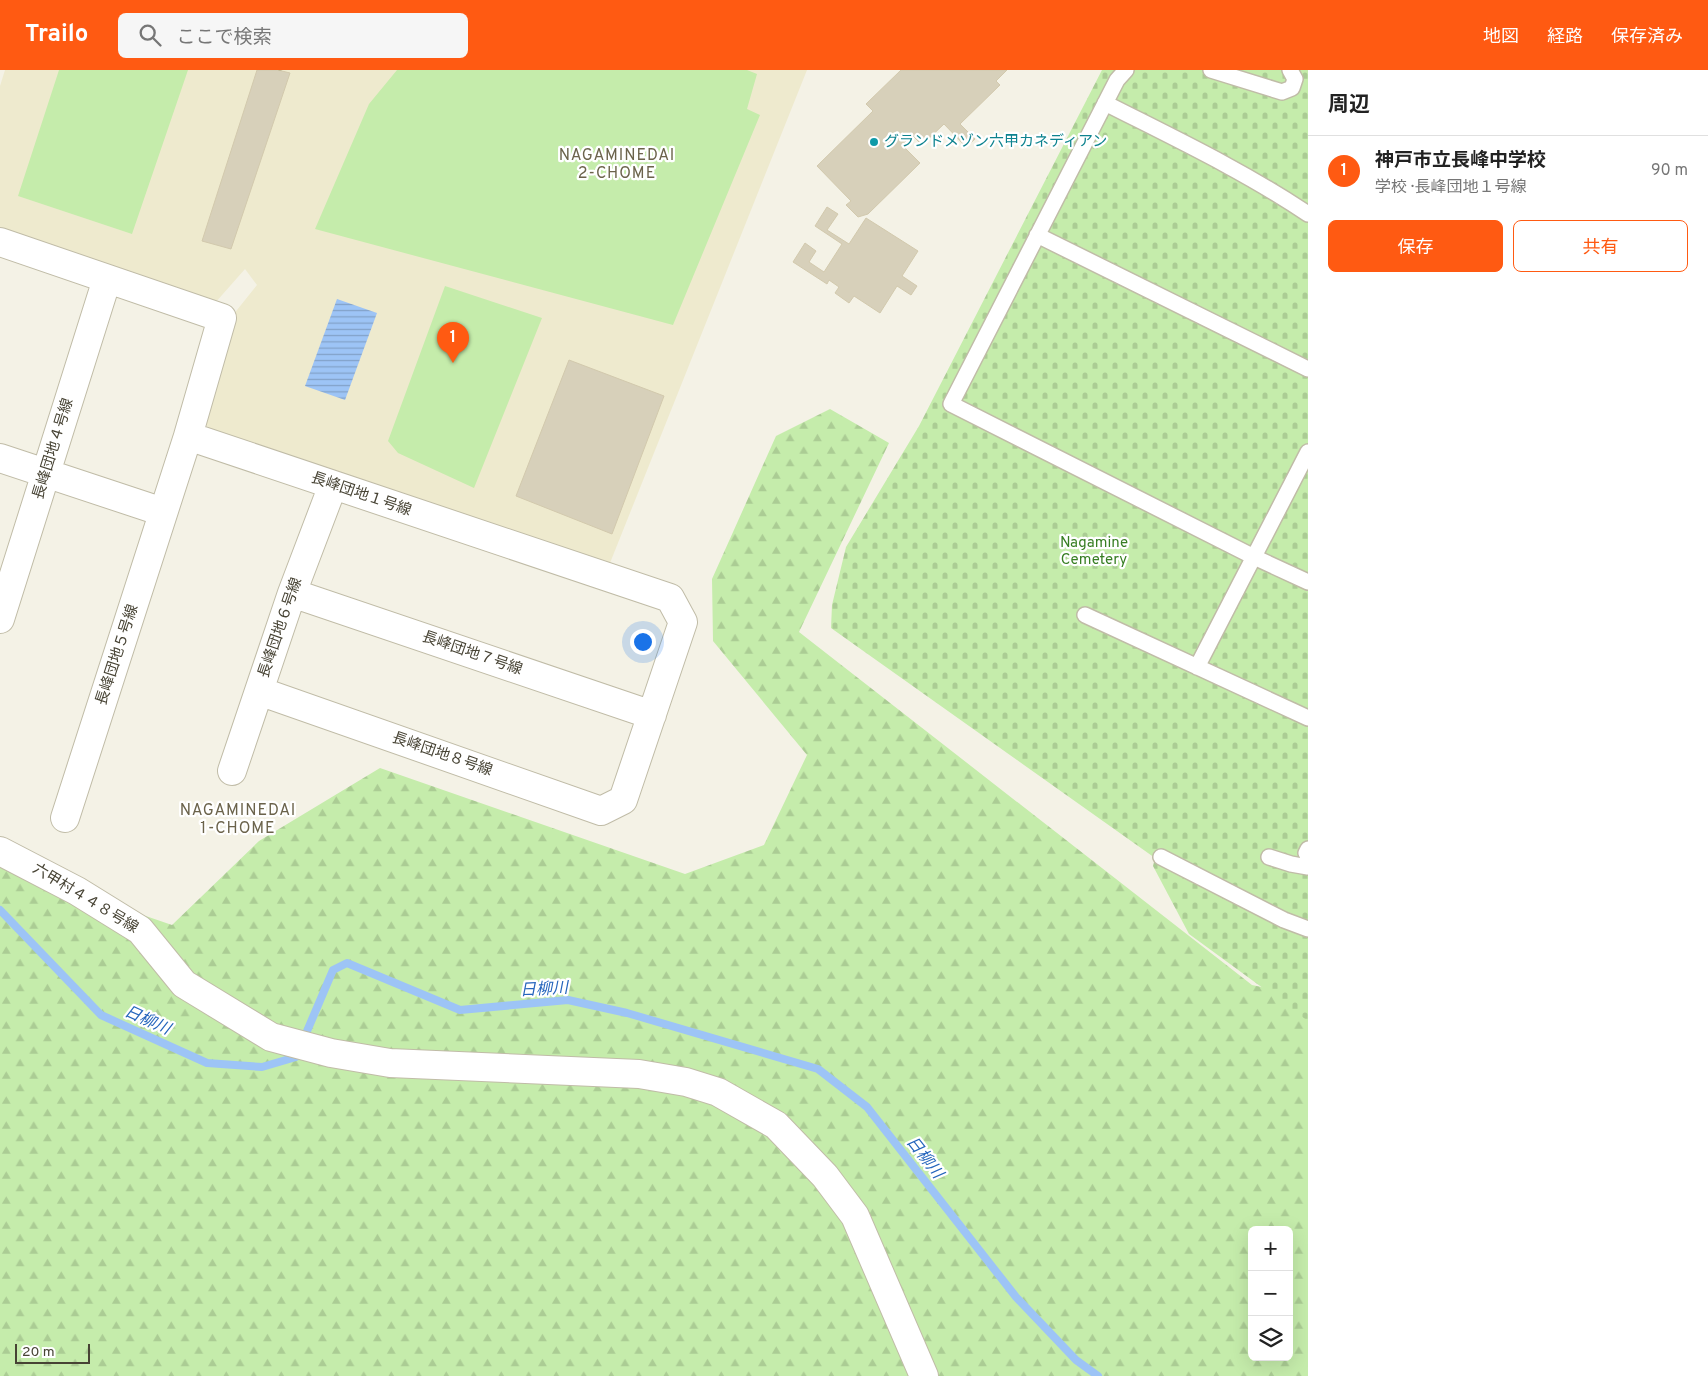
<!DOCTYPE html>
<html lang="ja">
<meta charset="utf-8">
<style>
:root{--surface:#fff;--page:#f6f6f6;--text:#222;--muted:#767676;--line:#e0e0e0;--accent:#ff5a12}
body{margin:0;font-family:Overpass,"Noto Sans JP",sans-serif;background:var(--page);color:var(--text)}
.controls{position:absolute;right:15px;bottom:15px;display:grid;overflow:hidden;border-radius:8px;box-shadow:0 5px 20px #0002}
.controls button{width:45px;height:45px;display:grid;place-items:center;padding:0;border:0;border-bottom:1px solid var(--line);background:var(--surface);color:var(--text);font:25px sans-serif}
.scale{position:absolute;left:15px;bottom:12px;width:75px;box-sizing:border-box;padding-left:5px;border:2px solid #474334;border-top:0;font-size:14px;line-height:18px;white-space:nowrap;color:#474334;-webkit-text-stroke:4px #fff;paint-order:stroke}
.you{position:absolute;left:642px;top:571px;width:18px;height:18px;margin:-12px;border:4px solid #fff;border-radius:50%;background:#1a73e8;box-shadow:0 0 0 8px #1a73e833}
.badge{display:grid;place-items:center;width:32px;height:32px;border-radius:50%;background:var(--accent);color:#fff;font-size:16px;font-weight:700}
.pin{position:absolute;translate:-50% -41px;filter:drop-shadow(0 1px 2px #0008)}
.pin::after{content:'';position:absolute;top:26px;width:18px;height:15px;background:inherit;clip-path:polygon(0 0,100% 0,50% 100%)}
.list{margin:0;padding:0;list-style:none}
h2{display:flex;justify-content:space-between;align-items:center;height:65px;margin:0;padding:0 20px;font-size:21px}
h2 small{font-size:16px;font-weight:400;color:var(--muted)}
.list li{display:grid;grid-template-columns:32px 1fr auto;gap:15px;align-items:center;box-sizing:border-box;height:70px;padding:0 20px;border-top:1px solid var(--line)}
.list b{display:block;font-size:19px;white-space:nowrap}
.list p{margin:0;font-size:16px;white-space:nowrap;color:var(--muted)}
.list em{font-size:16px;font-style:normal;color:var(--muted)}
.actions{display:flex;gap:10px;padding:15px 20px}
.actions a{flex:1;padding:11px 0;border:1px solid var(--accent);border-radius:8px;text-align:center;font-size:18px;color:var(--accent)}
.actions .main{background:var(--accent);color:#fff}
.icon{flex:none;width:28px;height:28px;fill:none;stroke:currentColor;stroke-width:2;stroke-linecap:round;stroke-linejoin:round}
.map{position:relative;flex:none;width:1308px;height:1306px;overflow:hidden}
header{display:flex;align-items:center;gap:30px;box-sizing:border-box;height:70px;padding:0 25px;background:var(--accent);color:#fff}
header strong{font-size:24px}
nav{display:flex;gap:28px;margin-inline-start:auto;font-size:18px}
.search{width:350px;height:45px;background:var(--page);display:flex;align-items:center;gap:12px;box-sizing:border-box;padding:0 18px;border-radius:8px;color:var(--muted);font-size:19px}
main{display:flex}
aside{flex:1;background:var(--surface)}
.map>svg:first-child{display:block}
.education{fill:#eeeace}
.forest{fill:url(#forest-firs);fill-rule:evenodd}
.cemetery{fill:url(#cemetery-stones)}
.garden{fill:#c5ecab}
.water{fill:url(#water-rules)}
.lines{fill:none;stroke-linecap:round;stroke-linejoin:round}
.stream{stroke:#9dc4f6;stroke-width:8}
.building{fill:#d7d0ba;stroke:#d2c9ad}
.lane-casing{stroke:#c0bca7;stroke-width:18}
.street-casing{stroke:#c0bca7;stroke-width:30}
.path{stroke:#c3ba97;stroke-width:3;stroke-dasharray:2.5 2.5;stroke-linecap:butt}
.lane{stroke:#fff;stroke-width:15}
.street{stroke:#fff;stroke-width:28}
.culture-dot{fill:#0f9aa8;stroke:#fff;stroke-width:2}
.labels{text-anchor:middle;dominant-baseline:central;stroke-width:4.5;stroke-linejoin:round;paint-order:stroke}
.culture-label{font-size:15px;fill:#0d838f;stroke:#fff;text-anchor:start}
.street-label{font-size:15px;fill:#474334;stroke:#fff}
.park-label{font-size:15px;fill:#377e23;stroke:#fff}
.neighbourhood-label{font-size:16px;letter-spacing:1px;fill:#6b634b;stroke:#fff}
.water-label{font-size:16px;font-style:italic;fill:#2565bc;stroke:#fff}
</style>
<header>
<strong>Trailo</strong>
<div class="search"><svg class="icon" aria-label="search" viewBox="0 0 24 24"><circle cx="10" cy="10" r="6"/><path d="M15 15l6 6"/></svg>ここで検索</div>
<nav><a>地図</a><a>経路</a><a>保存済み</a></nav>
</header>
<main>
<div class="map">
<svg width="1308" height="1306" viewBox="0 0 1308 1306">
<defs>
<pattern id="forest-firs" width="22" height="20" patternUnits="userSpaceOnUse" patternTransform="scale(1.25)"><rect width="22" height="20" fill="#c5ecab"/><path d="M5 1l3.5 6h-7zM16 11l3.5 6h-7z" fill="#abcc94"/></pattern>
<pattern id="cemetery-stones" width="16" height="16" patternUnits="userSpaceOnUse" patternTransform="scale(1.25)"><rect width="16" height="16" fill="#c5ecab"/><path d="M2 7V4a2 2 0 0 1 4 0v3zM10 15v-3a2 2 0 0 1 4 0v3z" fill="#abcc94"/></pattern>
<pattern id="water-rules" width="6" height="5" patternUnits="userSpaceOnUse" patternTransform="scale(1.25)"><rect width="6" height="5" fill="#9dc4f6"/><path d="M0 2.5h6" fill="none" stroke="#82a1c8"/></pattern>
</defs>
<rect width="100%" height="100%" fill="#f4f2e6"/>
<path class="education" d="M5,0h802l-197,493 -398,-127 -12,-25 33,-96 24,-30 -12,-16 -30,34 -215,-70v-147z"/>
<path class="forest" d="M830,339l59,34 -90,189 453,353 56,12v379h-1308v-510l172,59 87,-84 121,-73 305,106 79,-29 43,-90 -94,-114 -1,-62 64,-143zM1252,1160h37v127h-37z"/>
<path class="cemetery" d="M1102,0h206v951l-119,-87 -36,-68 2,-8 -324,-230 1,-23 14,-58 73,-121z"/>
<path class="garden" d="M59,0h129l-56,164 -114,-38z
M397,0h350l10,4 -10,35 13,6 -87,210 -358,-96 54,-125z
M445,216l97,32 -68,170 -76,-35 -10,-12z"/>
<path class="water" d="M337,229l40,14 -32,87 -40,-14z"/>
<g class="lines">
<path class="stream" d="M0,840l101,105 106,48 55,4 34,-10 37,-87 14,-7 113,47 108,-10 59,13 191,56 49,38 149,190 60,63 22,16"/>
</g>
<path class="building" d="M257,0h21l12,3 -59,176 -29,-8z
M901,0h106l-11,11 4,4 -40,39 15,15 -9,8 -22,-23 -22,21 -10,-10 -10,10 18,18 -52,51 -10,3 -12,-12 5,-4 -34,-35 56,-55 -7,-7z
M827,137l11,7 -11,16 22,14 17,-26 52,33 -16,25 15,10 -6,9 -14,-9 -17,27 -26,-17 -5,7 -14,-10 4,-6 -10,-7 -2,4 -34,-22 12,-19 11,8 -7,11 15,10 18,-28 -27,-18z
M569,290l95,36 -52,138 -96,-38z"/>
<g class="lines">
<g class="lane-casing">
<path id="lane" d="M1126,0l-9,10 -166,324 303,153 54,25
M1211,0l71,22 10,-4 3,-9 -5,-9
M1105,33c69,35 139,68 203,111
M1037,165l271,134
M1085,545l223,103
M1197,597l111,-215
M1308,779l-2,4 2,4
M1161,787l123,63 24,9
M1269,787l22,7 17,3"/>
</g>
<g class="street-casing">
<path id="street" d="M0,172l222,76 -34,118 482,162 13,24 -60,178 -22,11 -342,-120
M0,388l163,54
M292,523l360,122
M0,549l107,-340
M232,701l60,-178 41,-108
M65,748l123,-382
M0,781l77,40 63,39 44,54 87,53 60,16 59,10 249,11 47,8 32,10 58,33 49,51 30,40 69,160"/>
</g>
<path class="path" d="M280,1v-1"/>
<use href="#lane" class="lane"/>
<use href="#street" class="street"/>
</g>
<circle class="culture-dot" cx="874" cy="72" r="5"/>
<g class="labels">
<g class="culture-label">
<text x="884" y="72">グランドメゾン六甲カネディアン</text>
</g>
<g class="street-label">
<text transform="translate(54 379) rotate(-73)">長峰団地４号線</text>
<text transform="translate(361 425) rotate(19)">長峰団地１号線</text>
<text transform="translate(281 558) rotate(-71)">長峰団地６号線</text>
<text transform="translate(472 584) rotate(19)">長峰団地７号線</text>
<text transform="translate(118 585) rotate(-72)">長峰団地５号線</text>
<text transform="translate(442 685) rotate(19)">長峰団地８号線</text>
<text transform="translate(85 829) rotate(31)">六甲村４４８号線</text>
</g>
<g class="park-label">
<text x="1094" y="473">Nagamine<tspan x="1094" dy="17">Cemetery</tspan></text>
</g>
<g class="neighbourhood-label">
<text x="617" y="86">NAGAMINEDAI<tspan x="617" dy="18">2-CHOME</tspan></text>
<text x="238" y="741">NAGAMINEDAI<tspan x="238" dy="18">1-CHOME</tspan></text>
</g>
<g class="water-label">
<text transform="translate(544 920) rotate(-3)">日柳川</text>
<text transform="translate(147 951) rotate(24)">日柳川</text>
<text transform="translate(924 1088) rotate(52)">日柳川</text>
</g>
</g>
</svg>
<div class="controls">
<button>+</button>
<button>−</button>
<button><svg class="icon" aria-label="layers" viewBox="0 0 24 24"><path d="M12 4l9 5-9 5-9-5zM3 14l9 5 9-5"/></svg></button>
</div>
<div class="scale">20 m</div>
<div class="you"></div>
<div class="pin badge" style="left:453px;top:293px">1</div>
</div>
<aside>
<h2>周辺<small></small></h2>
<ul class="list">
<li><span class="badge">1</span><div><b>神戸市立長峰中学校</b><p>学校 · 長峰団地１号線</p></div><em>90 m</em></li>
</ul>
<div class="actions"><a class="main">保存</a><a>共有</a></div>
</aside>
</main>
